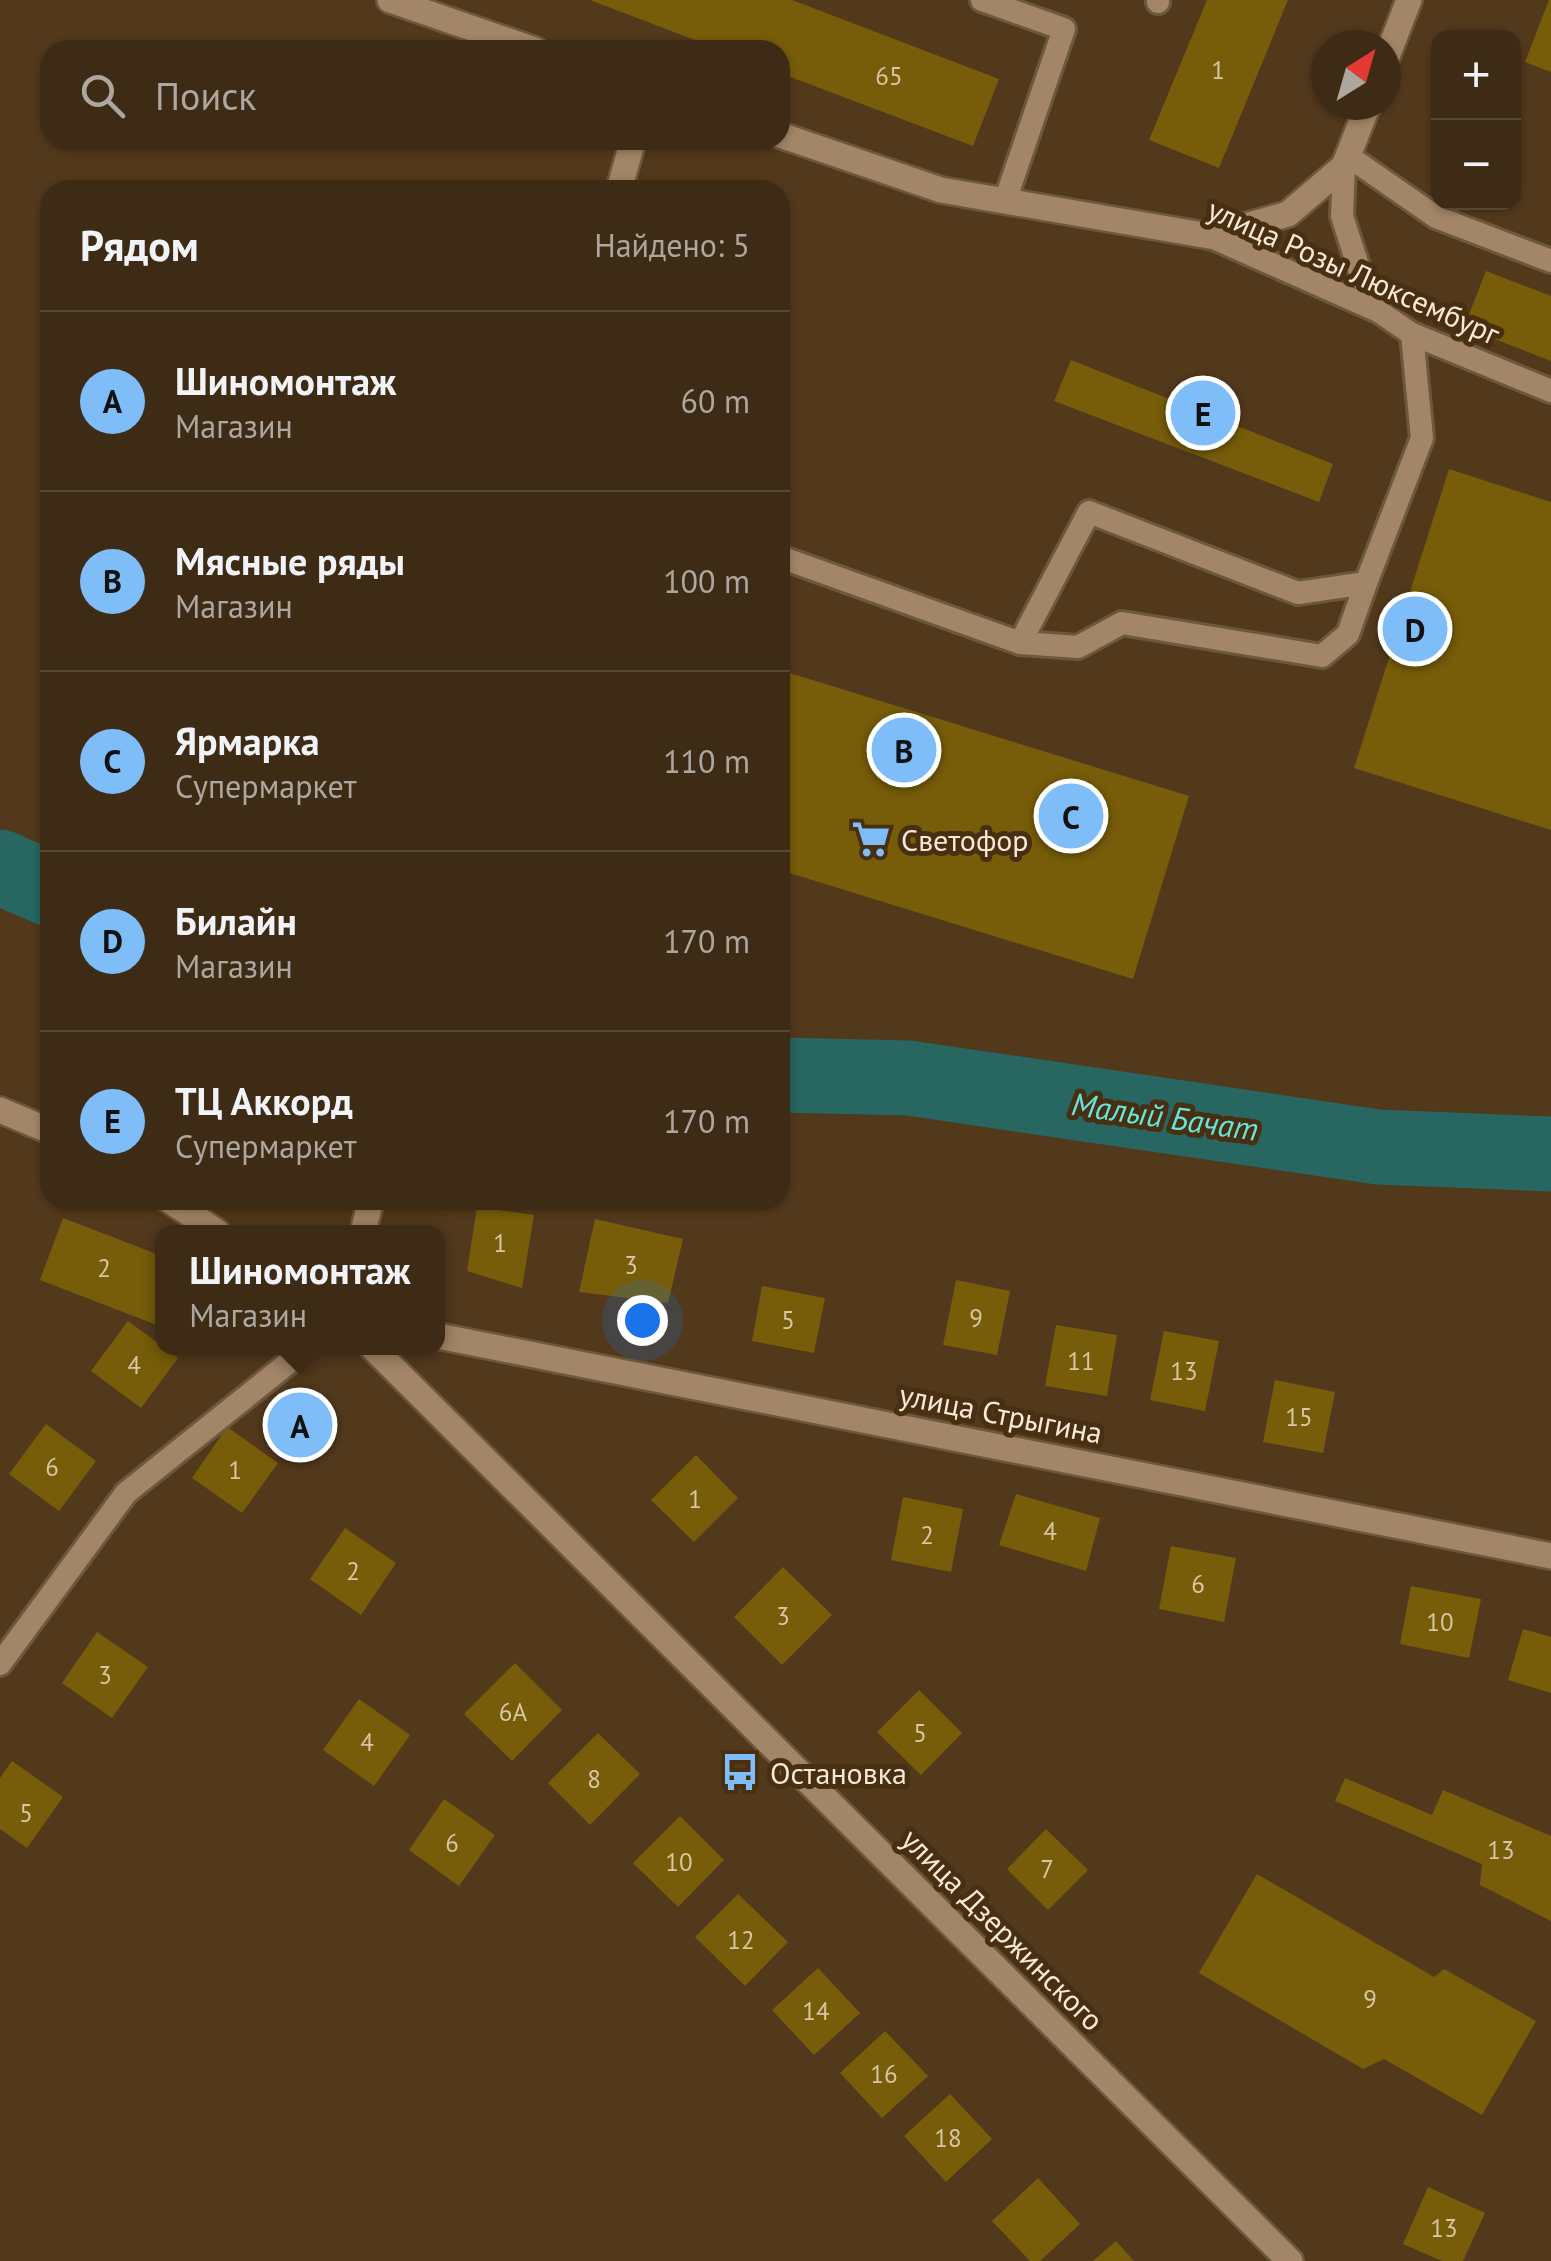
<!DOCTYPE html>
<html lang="ru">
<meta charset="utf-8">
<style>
:root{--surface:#3e2b15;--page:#45331e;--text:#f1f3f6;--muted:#ada7a0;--line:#574734;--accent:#7fbdf9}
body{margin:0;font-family:"PT Sans",sans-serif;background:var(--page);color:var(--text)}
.controls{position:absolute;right:30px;top:30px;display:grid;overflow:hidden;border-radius:20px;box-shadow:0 2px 8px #0004}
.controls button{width:90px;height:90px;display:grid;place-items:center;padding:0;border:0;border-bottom:2px solid var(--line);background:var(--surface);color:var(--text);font:50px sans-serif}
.compass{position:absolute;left:1311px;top:30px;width:90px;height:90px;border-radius:50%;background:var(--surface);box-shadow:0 2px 8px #0004;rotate:37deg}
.you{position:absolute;left:642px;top:1320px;width:35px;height:35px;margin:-25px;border:8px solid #fff;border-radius:50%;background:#1a73e8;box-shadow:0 0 0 15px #1a73e833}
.badge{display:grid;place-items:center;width:65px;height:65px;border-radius:50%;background:var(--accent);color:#111;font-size:32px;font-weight:700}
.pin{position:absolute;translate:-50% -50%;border:5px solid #fff;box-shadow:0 2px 10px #0006}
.popup{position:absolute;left:155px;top:1225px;width:290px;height:130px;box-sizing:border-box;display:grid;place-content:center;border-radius:20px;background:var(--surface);filter:drop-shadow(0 2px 8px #0005);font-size:32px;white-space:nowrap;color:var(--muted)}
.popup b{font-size:38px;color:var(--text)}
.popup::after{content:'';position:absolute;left:50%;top:100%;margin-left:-20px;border:20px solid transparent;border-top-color:var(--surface)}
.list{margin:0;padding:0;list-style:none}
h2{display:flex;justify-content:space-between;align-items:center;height:130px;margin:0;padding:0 40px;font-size:42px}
h2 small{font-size:32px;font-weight:400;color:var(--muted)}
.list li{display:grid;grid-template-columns:65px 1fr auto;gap:30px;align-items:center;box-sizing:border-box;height:180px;padding:0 40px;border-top:2px solid var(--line)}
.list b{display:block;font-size:38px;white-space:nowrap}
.list p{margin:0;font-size:32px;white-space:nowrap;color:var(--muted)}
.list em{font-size:32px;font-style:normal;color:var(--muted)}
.icon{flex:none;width:55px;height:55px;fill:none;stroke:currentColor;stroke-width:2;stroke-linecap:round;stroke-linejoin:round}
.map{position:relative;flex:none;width:1551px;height:2261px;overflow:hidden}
.search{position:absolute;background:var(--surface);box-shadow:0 2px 8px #0004;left:40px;top:40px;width:750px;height:110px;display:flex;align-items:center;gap:25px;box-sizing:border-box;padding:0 35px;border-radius:30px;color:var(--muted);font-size:38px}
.panel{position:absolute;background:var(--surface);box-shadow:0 2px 8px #0004;left:40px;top:180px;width:750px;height:1030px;border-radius:30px}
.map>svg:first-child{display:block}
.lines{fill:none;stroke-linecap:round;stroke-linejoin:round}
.river{stroke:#276661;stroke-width:75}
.building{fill:#775d09}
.lane-casing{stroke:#6e583d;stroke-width:28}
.secondary-casing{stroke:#6e583d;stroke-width:30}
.lane{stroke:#a38667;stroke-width:22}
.secondary{stroke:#a38667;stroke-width:25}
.labels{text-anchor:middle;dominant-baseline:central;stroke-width:10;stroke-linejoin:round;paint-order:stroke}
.number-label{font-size:25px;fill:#d8c6a4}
.street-label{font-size:30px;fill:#f9e9d8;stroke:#482f11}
.poi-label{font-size:30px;fill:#f9e9d8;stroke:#482f11;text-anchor:start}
.water-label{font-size:32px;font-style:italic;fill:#65e6dd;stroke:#482f11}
</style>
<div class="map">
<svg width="1551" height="2261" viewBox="0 0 1551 2261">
<rect width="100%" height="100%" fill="#53391c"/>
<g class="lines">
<path class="river" d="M0,867l50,22
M780,1075l129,3 469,69 173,7"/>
</g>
<path class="building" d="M590,0h202l207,79 -26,67 -193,-73v-23h-59z
M1207,0h81l-69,168 -70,-28z
M1549,0h2v72l-26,-10z
M1486,271l65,25v65l-87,-34z
M1071,360l262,104 -14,38 -265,-101z
M1449,469l102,33v328l-197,-62z
M780,670l409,126 -56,183 -353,-109z
M477,1207l57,8 -12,73 -55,-17z
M63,1218l99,38v71l-122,-47z
M595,1219l88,20 -15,64 -89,-11z
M956,1280l54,11 -13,64 -54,-10z
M762,1286l63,12 -11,55 -62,-12z
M128,1321l50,37 -37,50 -50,-37z
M1056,1325l61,10 -10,61 -62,-10z
M1164,1331l55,10 -14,70 -55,-11z
M1275,1380l60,12 -12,61 -60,-11z
M46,1424l50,37 -37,50 -50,-37z
M227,1427l51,36 -36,50 -50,-35z
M696,1455l42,43 -44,44 -43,-42z
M1016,1494l84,24 -14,53 -87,-26z
M903,1497l60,12 -12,63 -60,-12z
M345,1528l51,35 -35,52 -51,-36z
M1171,1546l65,12 -12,64 -65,-13z
M783,1567l49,48 -50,50 -48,-48z
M1411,1586l70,13 -12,59 -69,-14z
M1523,1629l28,8v56l-43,-13z
M97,1632l51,35 -36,51 -50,-35z
M515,1663l47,47 -50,51 -48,-47z
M919,1690l43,43 -41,42 -44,-43z
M359,1699l51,36 -36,51 -51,-36z
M598,1733l42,41 -50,51 -42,-42z
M12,1761l51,36 -36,51 -27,-19v-51z
M1345,1778l87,37 11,-25 108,46v85l-71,-36 2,-21 -147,-63z
M444,1799l51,36 -36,51 -50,-36z
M680,1816l44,44 -46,47 -45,-44z
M1046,1829l42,41 -40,40 -41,-41z
M1257,1874l177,103 10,-8 92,52 -54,94 -98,-56 -21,10 -164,-96z
M738,1894l50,48 -43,44 -50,-49z
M818,1968l42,45 -46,42 -42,-45z
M885,2031l43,45 -46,42 -42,-45z
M950,2094l42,45 -46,43 -42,-46z
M1038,2178l42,46 -40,37h-10l-38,-40z
M1428,2187l57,26 -22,48h-21l-39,-17z
M1116,2241l18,20h-41z"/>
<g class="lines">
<g class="lane-casing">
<path id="lane" d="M982,0l82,29 -59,172
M1158,2v-2
M1348,156l88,61 115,44
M1344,166l-2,50 18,56 18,39
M1209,236l169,75 34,23 139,57
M780,557l240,86 58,4 44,-24 200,33 26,-22 18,-51
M1020,643l69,-131 209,81 68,-10 56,-145 -10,-104
M0,1664l126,-171 181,-145"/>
</g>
<g class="secondary-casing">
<path id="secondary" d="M390,0l145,50
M1386,59l23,-59
M780,135l161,55 268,46 79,-22 56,-48 24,-61
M619,190l14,-50
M0,1110l50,21
M169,1200l48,32
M363,1232l8,-32
M438,1336l1113,220
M373,1348l917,913"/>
</g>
<use href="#lane" class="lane"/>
<use href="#secondary" class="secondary"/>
</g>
<defs>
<g id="supermarket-bare" transform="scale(3)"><path d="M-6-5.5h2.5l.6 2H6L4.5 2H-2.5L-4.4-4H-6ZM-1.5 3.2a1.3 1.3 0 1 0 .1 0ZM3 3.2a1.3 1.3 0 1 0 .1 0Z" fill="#7fbdf9" stroke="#482f11" stroke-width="2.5" paint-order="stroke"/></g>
<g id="bus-bare" transform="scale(3)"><path d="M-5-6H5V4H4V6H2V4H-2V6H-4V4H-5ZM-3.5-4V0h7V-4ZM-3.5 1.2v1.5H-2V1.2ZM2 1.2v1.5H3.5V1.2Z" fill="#7fbdf9" stroke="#482f11" stroke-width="2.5" paint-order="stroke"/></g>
</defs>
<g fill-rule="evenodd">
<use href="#supermarket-bare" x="871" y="839"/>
<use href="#bus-bare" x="740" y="1772"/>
</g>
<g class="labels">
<g class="number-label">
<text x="1218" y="70">1</text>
<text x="889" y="76">65</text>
<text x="500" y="1243">1</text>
<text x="631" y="1265">3</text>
<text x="104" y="1268">2</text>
<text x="976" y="1318">9</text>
<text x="788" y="1320">5</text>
<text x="1081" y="1361">11</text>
<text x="134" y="1365">4</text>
<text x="1184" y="1371">13</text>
<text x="1299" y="1417">15</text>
<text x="52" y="1467">6</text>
<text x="235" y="1470">1</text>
<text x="695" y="1499">1</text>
<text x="1050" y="1531">4</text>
<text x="927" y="1535">2</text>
<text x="353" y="1571">2</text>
<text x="1198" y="1584">6</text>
<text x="783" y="1616">3</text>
<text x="1440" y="1622">10</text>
<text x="105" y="1675">3</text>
<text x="513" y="1712">6А</text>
<text x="920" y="1733">5</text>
<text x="367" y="1742">4</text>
<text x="594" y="1779">8</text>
<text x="26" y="1813">5</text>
<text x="452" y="1843">6</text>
<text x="1501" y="1850">13</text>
<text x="679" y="1862">10</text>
<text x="1047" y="1869">7</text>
<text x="741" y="1940">12</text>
<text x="1370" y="1999">9</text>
<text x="816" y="2011">14</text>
<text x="884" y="2074">16</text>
<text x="948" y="2138">18</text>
<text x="1444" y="2228">13</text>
</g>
<g class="street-label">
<text transform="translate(1354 271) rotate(24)">улица Розы Люксембург</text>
<text transform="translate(1001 1413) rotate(11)">улица Стрыгина</text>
<text transform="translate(1003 1929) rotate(45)">улица Дзержинского</text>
</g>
<g class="poi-label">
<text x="901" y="839">Светофор</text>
<text x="770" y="1772">Остановка</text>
</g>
<g class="water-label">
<text transform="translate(1165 1116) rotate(8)">Малый Бачат</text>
</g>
</g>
</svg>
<div class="controls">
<button>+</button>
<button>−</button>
</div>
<svg class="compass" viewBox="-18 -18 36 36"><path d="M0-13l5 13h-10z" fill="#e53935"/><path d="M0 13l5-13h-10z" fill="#ada7a0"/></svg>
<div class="you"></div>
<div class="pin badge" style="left:300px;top:1425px">A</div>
<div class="popup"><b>Шиномонтаж</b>Магазин</div>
<div class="pin badge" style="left:904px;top:750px">B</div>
<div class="pin badge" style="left:1071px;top:816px">C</div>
<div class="pin badge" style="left:1415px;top:629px">D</div>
<div class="pin badge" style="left:1203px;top:413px">E</div>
<div class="search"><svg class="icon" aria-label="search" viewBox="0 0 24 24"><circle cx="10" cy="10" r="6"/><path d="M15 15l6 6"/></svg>Поиск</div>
<section class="panel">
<h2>Рядом<small>Найдено: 5</small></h2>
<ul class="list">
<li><span class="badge">A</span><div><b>Шиномонтаж</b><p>Магазин</p></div><em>60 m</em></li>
<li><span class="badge">B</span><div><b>Мясные ряды</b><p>Магазин</p></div><em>100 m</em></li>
<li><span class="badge">C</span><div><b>Ярмарка</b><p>Супермаркет</p></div><em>110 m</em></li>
<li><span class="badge">D</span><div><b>Билайн</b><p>Магазин</p></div><em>170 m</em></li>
<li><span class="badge">E</span><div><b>ТЦ Аккорд</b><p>Супермаркет</p></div><em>170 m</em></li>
</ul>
</section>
</div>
